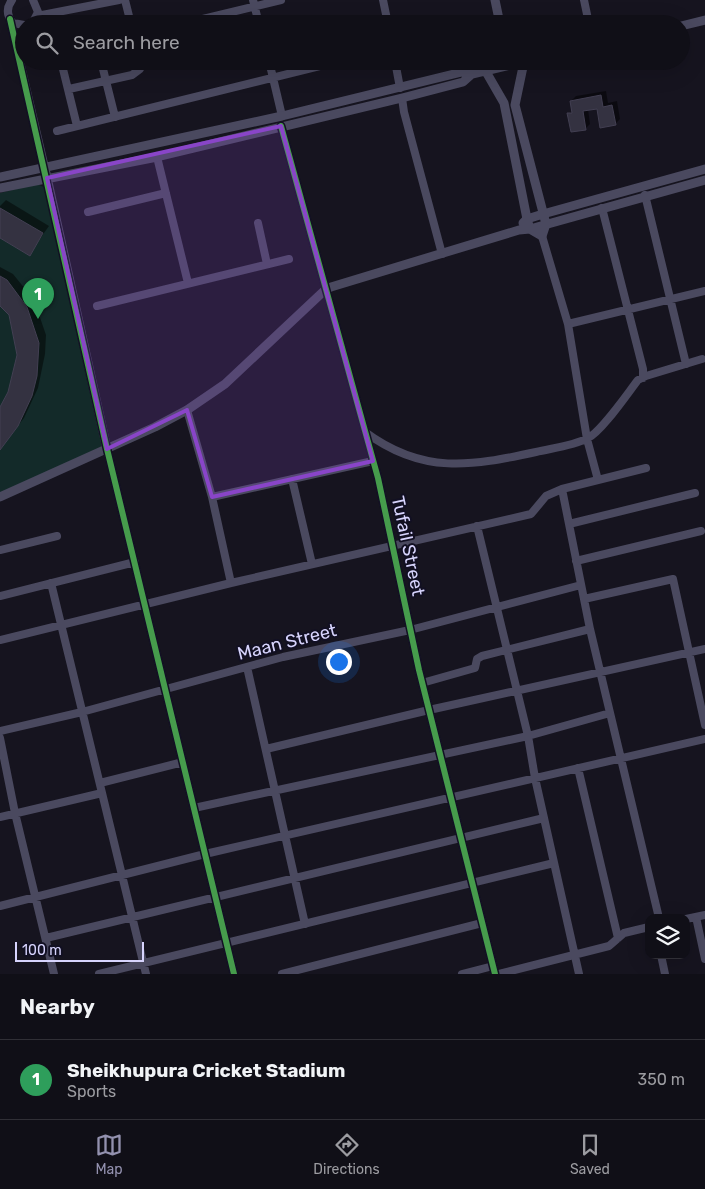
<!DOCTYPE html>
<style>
:root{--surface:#100f17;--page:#1e1d24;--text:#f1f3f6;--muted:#9c9ca1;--line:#302f36;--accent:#9391af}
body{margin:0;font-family:Rubik,sans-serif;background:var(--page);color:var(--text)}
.controls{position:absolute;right:15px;bottom:15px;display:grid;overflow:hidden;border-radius:10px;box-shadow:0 5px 20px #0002}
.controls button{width:45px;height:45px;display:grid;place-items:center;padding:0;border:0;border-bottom:1px solid var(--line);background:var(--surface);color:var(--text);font:25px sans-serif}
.scale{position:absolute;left:15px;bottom:12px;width:129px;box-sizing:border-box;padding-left:5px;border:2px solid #d7d4fd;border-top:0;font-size:14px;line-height:18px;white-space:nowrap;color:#d7d4fd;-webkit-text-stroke:4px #121023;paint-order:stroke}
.you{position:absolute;left:338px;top:661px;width:18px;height:18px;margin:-12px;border:4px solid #fff;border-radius:50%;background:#1a73e8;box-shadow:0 0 0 8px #1a73e833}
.badge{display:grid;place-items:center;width:32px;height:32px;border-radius:50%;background:var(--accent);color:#fff;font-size:16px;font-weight:700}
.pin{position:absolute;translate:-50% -41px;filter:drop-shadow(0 1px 2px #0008)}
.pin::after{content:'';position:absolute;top:26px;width:18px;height:15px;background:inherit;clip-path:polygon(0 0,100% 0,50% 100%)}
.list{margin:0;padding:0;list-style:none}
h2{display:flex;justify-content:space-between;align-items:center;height:65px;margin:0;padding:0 20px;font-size:21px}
h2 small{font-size:16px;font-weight:400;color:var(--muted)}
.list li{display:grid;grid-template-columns:32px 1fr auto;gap:15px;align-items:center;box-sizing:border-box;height:80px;padding:0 20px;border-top:1px solid var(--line)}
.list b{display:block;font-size:19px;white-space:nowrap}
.list p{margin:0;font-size:16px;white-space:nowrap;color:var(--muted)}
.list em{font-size:16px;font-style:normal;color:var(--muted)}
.icon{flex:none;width:28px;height:28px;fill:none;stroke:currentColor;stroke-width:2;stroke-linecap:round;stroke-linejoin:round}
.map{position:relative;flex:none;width:705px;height:974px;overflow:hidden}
.search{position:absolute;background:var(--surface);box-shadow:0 5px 20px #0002;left:15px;right:15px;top:15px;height:55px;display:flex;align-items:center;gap:12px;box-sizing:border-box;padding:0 18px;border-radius:28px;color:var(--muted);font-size:19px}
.sheet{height:145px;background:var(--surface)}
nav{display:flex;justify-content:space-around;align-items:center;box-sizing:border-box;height:70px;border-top:1px solid var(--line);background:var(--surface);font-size:14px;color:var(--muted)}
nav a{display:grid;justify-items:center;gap:2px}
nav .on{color:var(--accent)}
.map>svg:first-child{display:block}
.green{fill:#132a29}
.shadow{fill:#0007}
.building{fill:#343241;stroke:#423f52}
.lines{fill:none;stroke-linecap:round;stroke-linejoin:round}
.minor{stroke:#4a495f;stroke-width:8}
.tertiary{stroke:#4a495f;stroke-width:9}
.cycleway-casing{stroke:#121023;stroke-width:9}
.cycleway{stroke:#469c4c;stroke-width:6}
.marked{fill:#8945c8;fill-opacity:0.2;stroke:#8945c8;stroke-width:4;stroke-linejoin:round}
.labels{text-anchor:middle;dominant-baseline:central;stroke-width:4;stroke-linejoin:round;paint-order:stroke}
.street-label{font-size:18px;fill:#d7d4fd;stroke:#121023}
</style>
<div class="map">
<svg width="705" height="974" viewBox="0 0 705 974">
<rect width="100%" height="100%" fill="#16141f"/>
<path class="green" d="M37,184l11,5 56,257 -104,47v-300z"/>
<path class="shadow" d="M606,91l2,12 9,-2 3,18 -5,5 -17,-17 -10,2 2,15 -4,4 -17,-14 4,-4 -2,-9 5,-5z
M6,200l43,26 -20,28 -29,-17v-31z
M0,267l13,7 21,26 12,35 -1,19 -7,34 -14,30 -24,31v-40l10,-17 8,-37 -8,-40 -10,-11z"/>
<path class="building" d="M601,95l2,12 9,-2 4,20 -16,3 -3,-19 -14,2 3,19 -15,2 -4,-19h5l-2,-12z
M0,208l43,25 -13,23 -30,-18z
M0,276l7,4 20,27 12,36 -2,33 -5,20 -14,30 -18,24v-43l8,-15 9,-37 -8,-40 -9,-9z"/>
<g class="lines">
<path class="minor" d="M12,0c-6,8 -5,16 1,23l11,2
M125,0l6,24
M253,0l6,24
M383,0l5,24
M584,0l5,24
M37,16l82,-16
M10,19l35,149
M30,24l4,-4 4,-8 -5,-12
M182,24l99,-24
M298,24l13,-3
M61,61l16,65
M101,61l14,56
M269,61l13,55
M395,61l5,27
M69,89l63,-14 8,-6v-8
M402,98l2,14 38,142
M281,126l97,352 41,192 76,304
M57,131l283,-70
M157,157l31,126
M645,195l41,169
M602,208l41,161v9
M88,212l78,-19
M258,223l9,41
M542,236l26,88 19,115 11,41
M97,306l192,-47
M568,324l137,-33
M187,410l25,87 19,86
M365,432c58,43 106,34 171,20 17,-4 37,-6 52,-14 14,-7 39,-44 50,-58l8,-4 56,-17
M107,449l127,525
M646,468l-84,21 28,140 69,289
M292,479l20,85
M212,497l161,-36
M569,524l126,-31
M477,526l51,210 7,42 44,196
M0,550l57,-14
M576,561l125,-30
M51,583l95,391
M0,596l135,-34
M584,599l89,-20 32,146
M0,640l231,-57 300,-69 15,-18 16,-7
M247,667l58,257
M422,683l53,-15 2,-9 5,-3 108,-27
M0,731l82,-19 201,-55 127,-27 171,-45
M0,738l15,75 39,161
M266,749l163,-39 276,-61
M578,768l40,170
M100,783l83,-21
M194,808l334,-72 82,-23
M0,817l102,-24
M0,906l205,-52 500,-115
M696,917l9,42
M686,919l19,-4
M46,938l498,-120
M661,955l4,19
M99,974l455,-111
M282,974l200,-51
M462,974l31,-8
M499,974l110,-28 15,-13 25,-6"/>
<path class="tertiary" d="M495,0l5,24
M681,26l24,-6
M485,70l19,33 23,116 3,10 12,7 4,-12 -31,-119 9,-43
M46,173l61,276
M0,177l282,-61 180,-44 10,2 55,-13
M0,188l157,-31 245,-59 61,-16 9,-8
M523,223l4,-4 16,-5 162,-45
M0,497l155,-70 32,-17 38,-26 100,-94 6,-3 188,-57 11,-1 175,-49"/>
<g class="cycleway-casing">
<path id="cycleway" d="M10,19l97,430 127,525
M281,126l97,352 41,192 76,304"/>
</g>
<use href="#cycleway" class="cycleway"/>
</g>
<path class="marked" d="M281,126l92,335 -161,36 -25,-87 -80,39 -60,-271z"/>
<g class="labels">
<g class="street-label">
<text transform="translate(408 546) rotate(78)">Tufail Street</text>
<text transform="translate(287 642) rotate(-14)">Maan Street</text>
</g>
</g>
</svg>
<div class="controls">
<button><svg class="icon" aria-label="layers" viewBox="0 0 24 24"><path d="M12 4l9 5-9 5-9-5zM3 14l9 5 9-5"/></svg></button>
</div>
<div class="scale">100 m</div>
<div class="you"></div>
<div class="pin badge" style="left:38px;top:319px;background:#2e9e5b">1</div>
<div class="search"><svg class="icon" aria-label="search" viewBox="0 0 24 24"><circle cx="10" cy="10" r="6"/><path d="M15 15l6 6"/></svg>Search here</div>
</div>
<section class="sheet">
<h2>Nearby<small></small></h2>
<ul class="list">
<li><span class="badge" style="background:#2e9e5b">1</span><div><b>Sheikhupura Cricket Stadium</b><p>Sports</p></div><em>350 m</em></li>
</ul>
</section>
<nav>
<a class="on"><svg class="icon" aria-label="map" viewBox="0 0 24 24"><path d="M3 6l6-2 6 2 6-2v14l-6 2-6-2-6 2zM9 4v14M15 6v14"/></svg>Map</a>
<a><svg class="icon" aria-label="directions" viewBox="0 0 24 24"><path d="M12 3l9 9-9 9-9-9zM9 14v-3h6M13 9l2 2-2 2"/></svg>Directions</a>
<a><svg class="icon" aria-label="saved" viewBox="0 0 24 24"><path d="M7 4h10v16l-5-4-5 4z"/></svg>Saved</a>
</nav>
